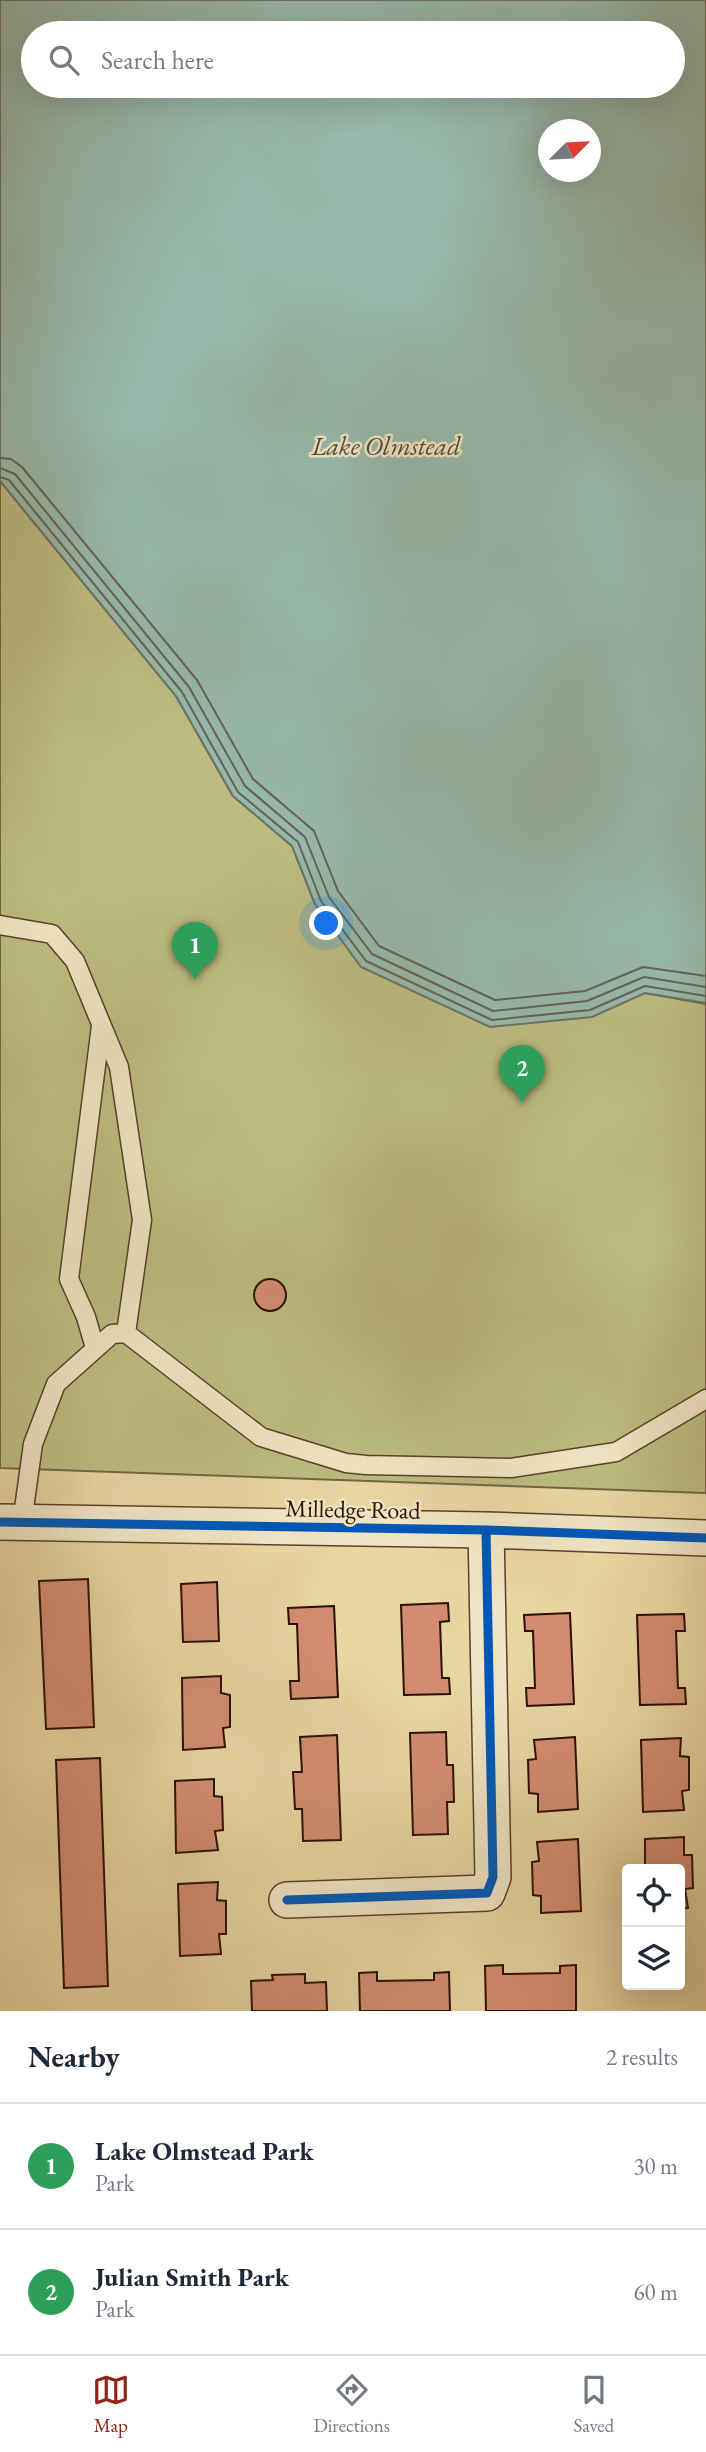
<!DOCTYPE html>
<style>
:root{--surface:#fff;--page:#f2f2f3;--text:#1f2937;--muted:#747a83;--line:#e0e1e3;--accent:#8f2418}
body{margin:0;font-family:"EB Garamond",serif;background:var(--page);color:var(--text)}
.controls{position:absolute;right:21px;bottom:21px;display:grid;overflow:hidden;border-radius:7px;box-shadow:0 7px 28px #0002}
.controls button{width:63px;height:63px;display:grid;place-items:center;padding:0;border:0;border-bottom:2px solid var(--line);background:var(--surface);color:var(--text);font:35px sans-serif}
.compass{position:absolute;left:538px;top:119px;width:63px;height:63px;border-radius:50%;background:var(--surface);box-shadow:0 7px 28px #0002;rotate:66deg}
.you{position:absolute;left:327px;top:924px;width:24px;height:24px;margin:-18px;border:5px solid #fff;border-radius:50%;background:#1a73e8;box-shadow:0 0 0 10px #1a73e833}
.badge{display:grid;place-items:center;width:46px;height:46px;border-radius:50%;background:var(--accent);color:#fff;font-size:23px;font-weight:700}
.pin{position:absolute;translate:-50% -58px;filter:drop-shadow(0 2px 4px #0008)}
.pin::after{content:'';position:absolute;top:37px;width:24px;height:21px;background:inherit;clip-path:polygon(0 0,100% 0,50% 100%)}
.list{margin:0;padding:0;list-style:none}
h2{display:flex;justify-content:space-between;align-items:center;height:91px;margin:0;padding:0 28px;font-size:30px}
h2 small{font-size:23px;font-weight:400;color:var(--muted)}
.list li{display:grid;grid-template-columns:46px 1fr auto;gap:21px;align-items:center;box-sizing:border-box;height:126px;padding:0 28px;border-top:2px solid var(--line)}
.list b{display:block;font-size:26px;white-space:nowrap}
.list p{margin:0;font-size:23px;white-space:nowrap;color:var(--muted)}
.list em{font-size:23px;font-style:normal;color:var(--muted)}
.icon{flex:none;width:38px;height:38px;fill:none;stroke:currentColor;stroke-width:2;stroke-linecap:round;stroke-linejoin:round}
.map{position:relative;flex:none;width:706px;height:2011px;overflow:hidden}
.search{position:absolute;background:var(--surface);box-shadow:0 7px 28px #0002;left:21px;right:21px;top:21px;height:77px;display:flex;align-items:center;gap:18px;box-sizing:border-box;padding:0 24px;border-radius:38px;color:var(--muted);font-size:26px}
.sheet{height:343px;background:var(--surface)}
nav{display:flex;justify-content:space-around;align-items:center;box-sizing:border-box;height:98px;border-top:2px solid var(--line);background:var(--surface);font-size:19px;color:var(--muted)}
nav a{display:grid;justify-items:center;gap:4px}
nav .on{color:var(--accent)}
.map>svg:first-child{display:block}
.green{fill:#bcbc80;stroke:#746640;stroke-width:2}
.water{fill:#97b8aa;stroke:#6c7466;stroke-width:2;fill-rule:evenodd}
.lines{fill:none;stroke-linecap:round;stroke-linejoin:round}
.shore{stroke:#616455;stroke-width:2}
.building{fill:#d38c71;stroke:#2b0f00;stroke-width:2}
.lane-casing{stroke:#5a4028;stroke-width:21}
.street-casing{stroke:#5a4028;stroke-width:38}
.lane{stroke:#efe4c3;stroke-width:18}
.street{stroke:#efe4c3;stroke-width:35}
.cycleway-casing{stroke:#efe4c3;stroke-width:13}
.cycleway{stroke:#0057b8;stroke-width:9}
.labels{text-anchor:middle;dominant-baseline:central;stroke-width:5;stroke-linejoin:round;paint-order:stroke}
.street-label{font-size:24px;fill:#2b0f00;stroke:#efe4c3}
.water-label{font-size:26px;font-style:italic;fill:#514a3c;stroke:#efe4c3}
</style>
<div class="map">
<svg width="706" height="2011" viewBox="0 0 706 2011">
<rect width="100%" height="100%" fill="#e7d5a2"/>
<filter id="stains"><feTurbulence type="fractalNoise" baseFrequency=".00286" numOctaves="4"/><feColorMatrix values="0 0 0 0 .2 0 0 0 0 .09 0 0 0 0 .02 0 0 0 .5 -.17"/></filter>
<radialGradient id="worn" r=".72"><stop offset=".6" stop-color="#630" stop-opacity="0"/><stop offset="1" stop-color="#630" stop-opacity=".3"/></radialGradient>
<path class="green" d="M0,481l176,215 57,100 59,50 23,58 330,89 61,11v489l-706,-25z"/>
<path class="water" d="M0,0h706v1003l-61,-10 -53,24 -102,10 -129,-60 -46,-63 -23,-58 -59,-50 -57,-100 -176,-215zM33,33h640v53h-640zM548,130h42v42h-42z"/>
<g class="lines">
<path class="shore" d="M0,458l11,1 11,8 175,213 56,99 61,52 24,60 41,55 116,54 90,-9 58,-24 63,9
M0,468l15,6 174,213 56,99 60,51 24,60 43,57 121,57 94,-10 57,-24 62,10
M0,477l9,3 173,212 56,100 60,50 23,59 45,60 126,59 98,-10 55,-24 61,10"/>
</g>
<path class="building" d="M254 1295a16 16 0 1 1 32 0a16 16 0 1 1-32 0Z
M88,1579l6,148 -48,2 -7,-148z
M217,1582l2,59 -36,1 -2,-58z
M448,1603l1,18 -9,1 2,56h7l1,16 -46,1 -3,-90z
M334,1606l4,91 -47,2 -1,-18h9l-2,-57h-8l-1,-16z
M570,1613l4,91 -47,2 -1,-18h9l-2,-57h-8l-1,-16z
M684,1614l1,17h-9l2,57h7l1,16 -46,1 -3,-90z
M221,1676v17l9,2v32l-7,1 2,19 -42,3 -1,-72z
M446,1732l1,33h6l1,37h-7l1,32 -35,1 -3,-102z
M337,1735l4,105 -38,1 -1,-32h-7l-2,-37h9l-2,-35z
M575,1737l3,72 -40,3v-18l-9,-1 -1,-33 8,-1 -2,-19z
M681,1738l-1,18 9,1v33l-7,1 2,19 -41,2 -2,-72z
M100,1758l8,228 -44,2 -8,-228z
M214,1779v17l8,1 1,33 -8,1 3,19 -42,3 -1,-72z
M684,1837v18h8l1,33 -8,1 3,19 -8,1v-40h-35v-30z
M578,1839l3,72 -40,2v-17l-8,-1 -1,-33 7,-1 -2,-19z
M218,1882l-1,18 9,1v33h-7l2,20 -41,2 -2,-72z
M503,1965v9l57,-1v-7l16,-1v46h-90l-1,-45z
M377,1972v9l57,-1v-7l15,-1 1,39h-90l-1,-38z
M305,1974v9l21,-1 1,29h-75l-1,-30 22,-1 -1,-5z"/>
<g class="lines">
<g class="lane-casing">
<path id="lane" d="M0,925l52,9 23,27 44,106 23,153 -16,113
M95,1348l-9,-31 -17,-38 32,-253
M22,1523l11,-79 23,-60 56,-50 14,-1 135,104 85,26 20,2 145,3 105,-16 90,-53"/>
</g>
<g class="street-casing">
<path id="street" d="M0,1522l486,8 220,8
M287,1900l200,-7 6,-16 -7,-347"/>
</g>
<use href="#lane" class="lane"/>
<use href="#street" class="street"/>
<g class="cycleway-casing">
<path id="cycleway" d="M0,1522l486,8 220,8
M287,1900l200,-7 6,-16 -7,-347"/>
</g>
<use href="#cycleway" class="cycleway"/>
</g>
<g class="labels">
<g class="street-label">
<text transform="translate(353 1509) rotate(1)">Milledge Road</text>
</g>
<g class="water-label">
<text x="386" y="446">Lake Olmstead</text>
</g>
</g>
<rect width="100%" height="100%" filter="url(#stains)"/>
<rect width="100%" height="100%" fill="url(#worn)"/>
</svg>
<div class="controls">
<button><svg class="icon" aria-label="locate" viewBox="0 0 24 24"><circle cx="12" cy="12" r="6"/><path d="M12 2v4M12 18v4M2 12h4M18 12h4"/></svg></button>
<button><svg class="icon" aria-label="layers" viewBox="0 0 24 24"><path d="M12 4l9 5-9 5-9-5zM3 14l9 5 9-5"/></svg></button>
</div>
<svg class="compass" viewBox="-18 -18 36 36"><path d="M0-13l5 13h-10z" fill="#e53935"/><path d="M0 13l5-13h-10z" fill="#747a83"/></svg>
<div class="you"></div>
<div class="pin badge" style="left:195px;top:980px;background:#2e9e5b">1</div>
<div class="pin badge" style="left:522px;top:1103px;background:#2e9e5b">2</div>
<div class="search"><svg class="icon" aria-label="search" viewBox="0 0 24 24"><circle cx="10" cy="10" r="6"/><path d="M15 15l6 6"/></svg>Search here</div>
</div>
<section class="sheet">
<h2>Nearby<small>2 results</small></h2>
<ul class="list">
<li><span class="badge" style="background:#2e9e5b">1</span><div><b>Lake Olmstead Park</b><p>Park</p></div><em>30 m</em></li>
<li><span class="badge" style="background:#2e9e5b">2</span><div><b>Julian Smith Park</b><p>Park</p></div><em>60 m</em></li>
</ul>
</section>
<nav>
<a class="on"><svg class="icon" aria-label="map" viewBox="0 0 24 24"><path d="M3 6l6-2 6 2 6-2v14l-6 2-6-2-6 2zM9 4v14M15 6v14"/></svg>Map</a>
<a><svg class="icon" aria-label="directions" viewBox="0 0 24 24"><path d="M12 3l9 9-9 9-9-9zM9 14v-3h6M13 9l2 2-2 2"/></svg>Directions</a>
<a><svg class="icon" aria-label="saved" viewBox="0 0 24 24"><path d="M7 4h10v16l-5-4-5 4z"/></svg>Saved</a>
</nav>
